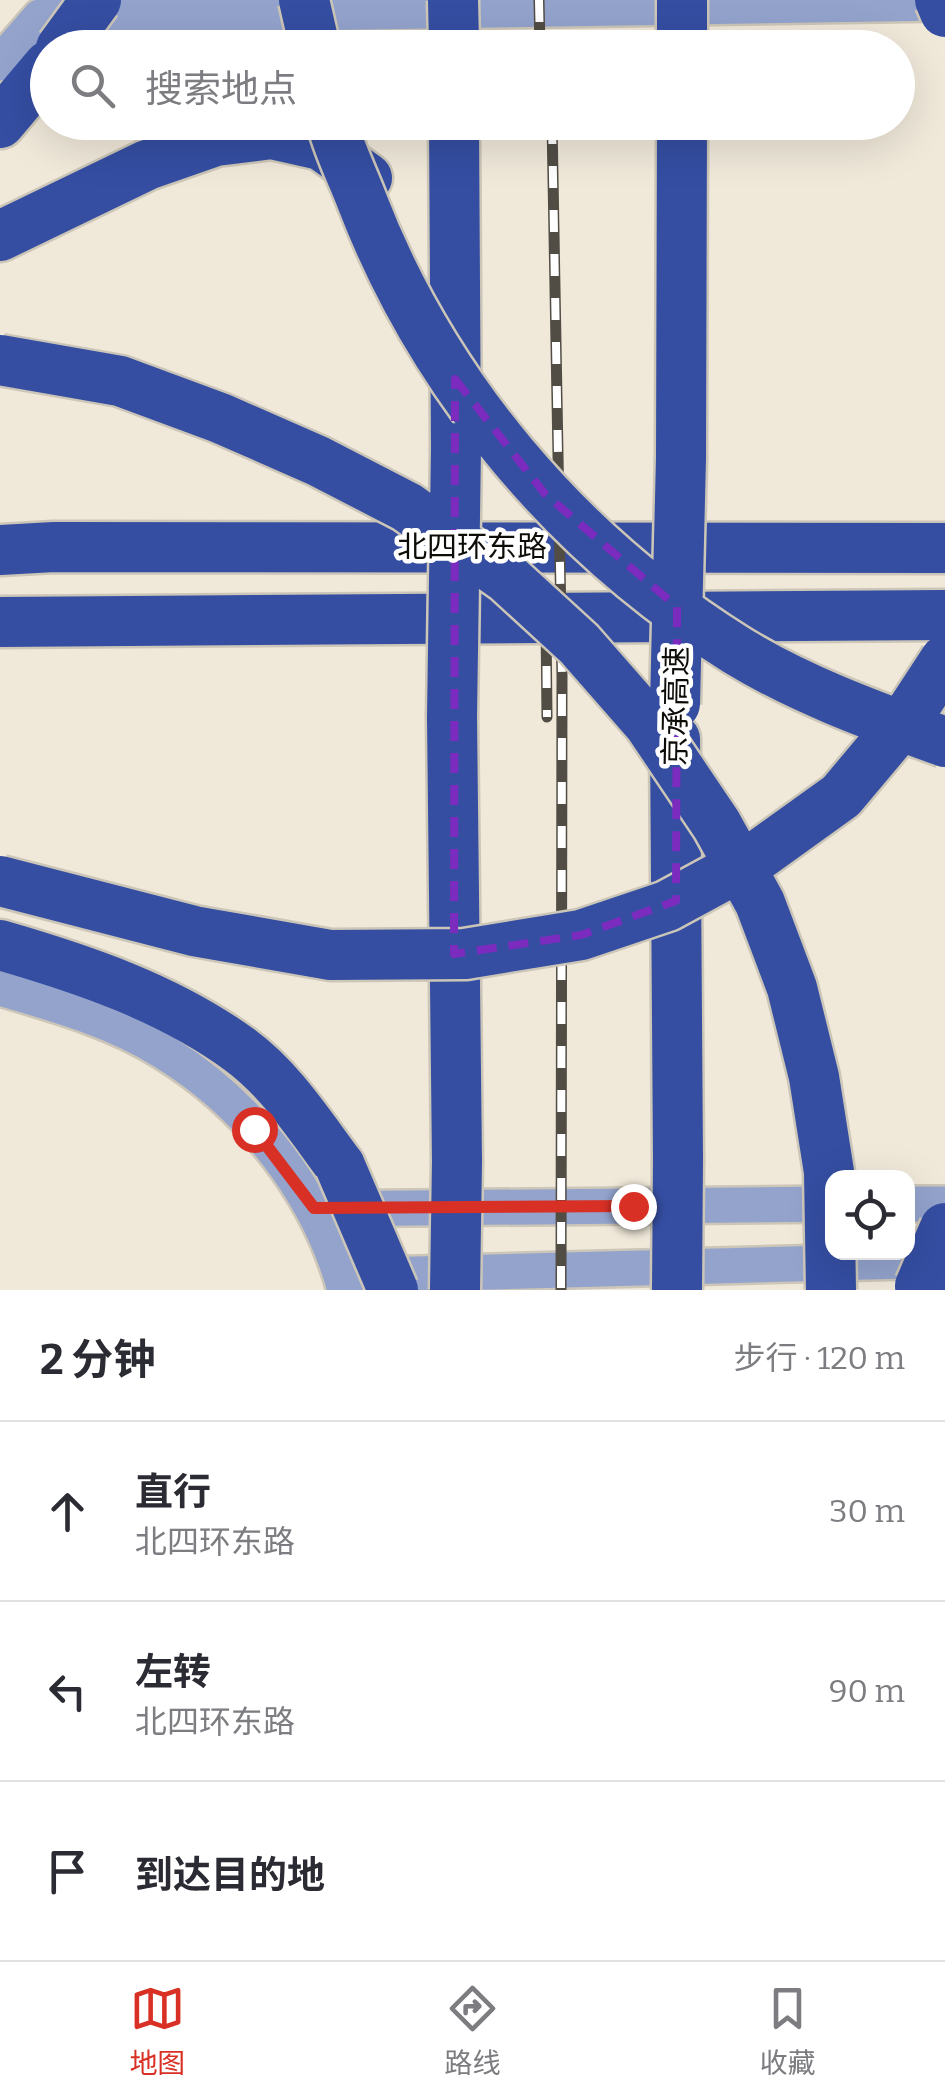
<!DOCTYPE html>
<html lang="zh">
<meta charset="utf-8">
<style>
:root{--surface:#fff;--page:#f7f7f7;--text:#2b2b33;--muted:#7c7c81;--line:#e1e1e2;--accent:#d93025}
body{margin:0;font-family:Bitter,"Noto Sans SC",serif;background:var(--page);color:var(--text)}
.controls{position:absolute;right:30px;bottom:30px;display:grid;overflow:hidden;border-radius:20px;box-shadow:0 10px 40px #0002}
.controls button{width:90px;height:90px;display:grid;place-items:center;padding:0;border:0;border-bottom:2px solid var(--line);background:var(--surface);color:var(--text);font:50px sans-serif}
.stop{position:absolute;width:30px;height:30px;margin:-22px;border:8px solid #d93025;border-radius:50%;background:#fff}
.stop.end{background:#d93025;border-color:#fff;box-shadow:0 2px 10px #0008}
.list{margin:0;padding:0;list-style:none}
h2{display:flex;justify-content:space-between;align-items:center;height:130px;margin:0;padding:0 40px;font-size:42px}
h2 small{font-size:32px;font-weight:400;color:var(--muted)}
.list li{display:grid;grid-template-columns:65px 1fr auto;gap:30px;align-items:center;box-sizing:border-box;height:180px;padding:0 40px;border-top:2px solid var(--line)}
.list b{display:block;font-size:38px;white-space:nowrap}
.list p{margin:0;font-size:32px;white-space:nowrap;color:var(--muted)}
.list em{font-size:32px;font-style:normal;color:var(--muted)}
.icon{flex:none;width:55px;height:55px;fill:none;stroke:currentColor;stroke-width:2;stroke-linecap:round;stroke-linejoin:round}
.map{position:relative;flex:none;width:945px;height:1290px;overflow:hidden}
.search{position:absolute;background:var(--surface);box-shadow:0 10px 40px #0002;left:30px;right:30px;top:30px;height:110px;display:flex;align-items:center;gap:25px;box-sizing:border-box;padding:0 35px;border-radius:55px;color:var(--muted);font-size:38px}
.sheet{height:670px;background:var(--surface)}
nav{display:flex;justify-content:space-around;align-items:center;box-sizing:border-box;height:140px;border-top:2px solid var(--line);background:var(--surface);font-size:28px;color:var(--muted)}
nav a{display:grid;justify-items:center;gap:5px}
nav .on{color:var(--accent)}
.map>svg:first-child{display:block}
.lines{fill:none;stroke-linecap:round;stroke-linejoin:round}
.minor-casing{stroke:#ccc6b8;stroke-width:40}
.highway-casing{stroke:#ccc6b8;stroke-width:55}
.minor{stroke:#93a3cc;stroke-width:35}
.highway{stroke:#354ea2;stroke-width:50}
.rail-casing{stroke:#514d45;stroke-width:11}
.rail{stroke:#fff;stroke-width:8;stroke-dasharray:22;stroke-linecap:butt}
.highway-bridge-casing{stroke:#ccc6b8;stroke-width:55;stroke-linecap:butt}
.highway-bridge{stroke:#354ea2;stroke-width:50}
.route{stroke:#d93025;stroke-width:12}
.marked{fill:none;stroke:#7b2cbf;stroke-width:8;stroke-dasharray:20 12;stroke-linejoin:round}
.labels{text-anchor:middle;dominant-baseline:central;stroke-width:9;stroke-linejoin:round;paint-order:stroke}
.street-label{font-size:30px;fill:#0e0c07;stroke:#fff}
</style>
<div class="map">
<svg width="945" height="1290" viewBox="0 0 945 1290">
<rect width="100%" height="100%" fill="#f0e9da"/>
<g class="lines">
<g class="minor-casing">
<path id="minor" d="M0,63l40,-46 905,-14
M0,988c55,16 115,33 164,64 85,52 155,141 181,238
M908,1204h37
M314,1209l518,-5
M341,1276l604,-16"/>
</g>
<g class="highway-casing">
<path id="highway" d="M454,122l2,326
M0,123l48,-57
M0,236l147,-71 69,-24 56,-7 49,11 46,33
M681,458l1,-336
M0,550l54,-3 891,1
M0,622l945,-7
M452,717l5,445
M675,739l3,420
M0,945c83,24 169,53 240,105 41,30 70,76 100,116"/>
</g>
<use href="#minor" class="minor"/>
<use href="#highway" class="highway"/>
<g class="rail-casing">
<path id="rail" d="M539,0l1,48
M552,122l10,554 -1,614
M546,622l1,95"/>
</g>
<use href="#rail" class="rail"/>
<g class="highway-bridge-casing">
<path id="highway-bridge" d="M304,0l11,48
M453,0l1,43
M940,0l5,12
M682,42v-42
M61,48l35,-48
M332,122c7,27 20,53 30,79 71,185 206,344 374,449 65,40 138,66 209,92
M0,360l120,21 100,37 98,43 89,46 100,71 72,66 70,80 68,101 43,78 32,85 22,89 15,95 2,118
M675,704l6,-246
M452,717l4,-269
M0,881l194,50 137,24 134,-1 116,-19 86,-29 85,-46 89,-64 68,-81 36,-55
M340,1166l53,124
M920,1286l25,-58
M455,1290l2,-128
M677,1290l1,-131"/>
</g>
<use href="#highway-bridge" class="highway-bridge"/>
</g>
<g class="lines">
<path class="route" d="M254,1129l60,79 319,-2"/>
</g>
<path class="marked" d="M455,379l90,115 132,113 -1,294 -95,34 -127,19z"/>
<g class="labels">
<g class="street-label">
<text x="472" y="547">北四环东路</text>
<text transform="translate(676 706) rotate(-89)">京承高速</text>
</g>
</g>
</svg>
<div class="controls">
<button><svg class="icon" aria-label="locate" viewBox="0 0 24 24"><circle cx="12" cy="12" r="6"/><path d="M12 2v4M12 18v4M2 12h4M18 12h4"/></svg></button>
</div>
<div class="stop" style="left:254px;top:1129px"></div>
<div class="stop end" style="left:633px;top:1206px"></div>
<div class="search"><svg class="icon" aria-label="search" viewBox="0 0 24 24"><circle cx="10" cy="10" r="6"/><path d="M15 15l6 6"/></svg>搜索地点</div>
</div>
<section class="sheet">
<h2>2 分钟<small>步行 · 120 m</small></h2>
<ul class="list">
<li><svg class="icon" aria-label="ahead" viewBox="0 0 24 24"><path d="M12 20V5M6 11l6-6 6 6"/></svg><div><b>直行</b><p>北四环东路</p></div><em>30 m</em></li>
<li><svg class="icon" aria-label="left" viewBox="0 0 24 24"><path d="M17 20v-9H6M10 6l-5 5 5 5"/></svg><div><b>左转</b><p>北四环东路</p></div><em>90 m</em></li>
<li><svg class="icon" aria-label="arrive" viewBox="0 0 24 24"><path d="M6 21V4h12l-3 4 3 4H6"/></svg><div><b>到达目的地</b></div></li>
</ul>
</section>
<nav>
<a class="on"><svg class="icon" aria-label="map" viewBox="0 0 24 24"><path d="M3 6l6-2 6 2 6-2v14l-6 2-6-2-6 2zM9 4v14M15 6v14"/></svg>地图</a>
<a><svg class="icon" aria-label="directions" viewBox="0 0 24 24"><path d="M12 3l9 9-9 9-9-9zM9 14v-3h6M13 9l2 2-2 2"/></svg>路线</a>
<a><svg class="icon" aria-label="saved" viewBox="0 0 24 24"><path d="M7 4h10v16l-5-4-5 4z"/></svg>收藏</a>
</nav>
